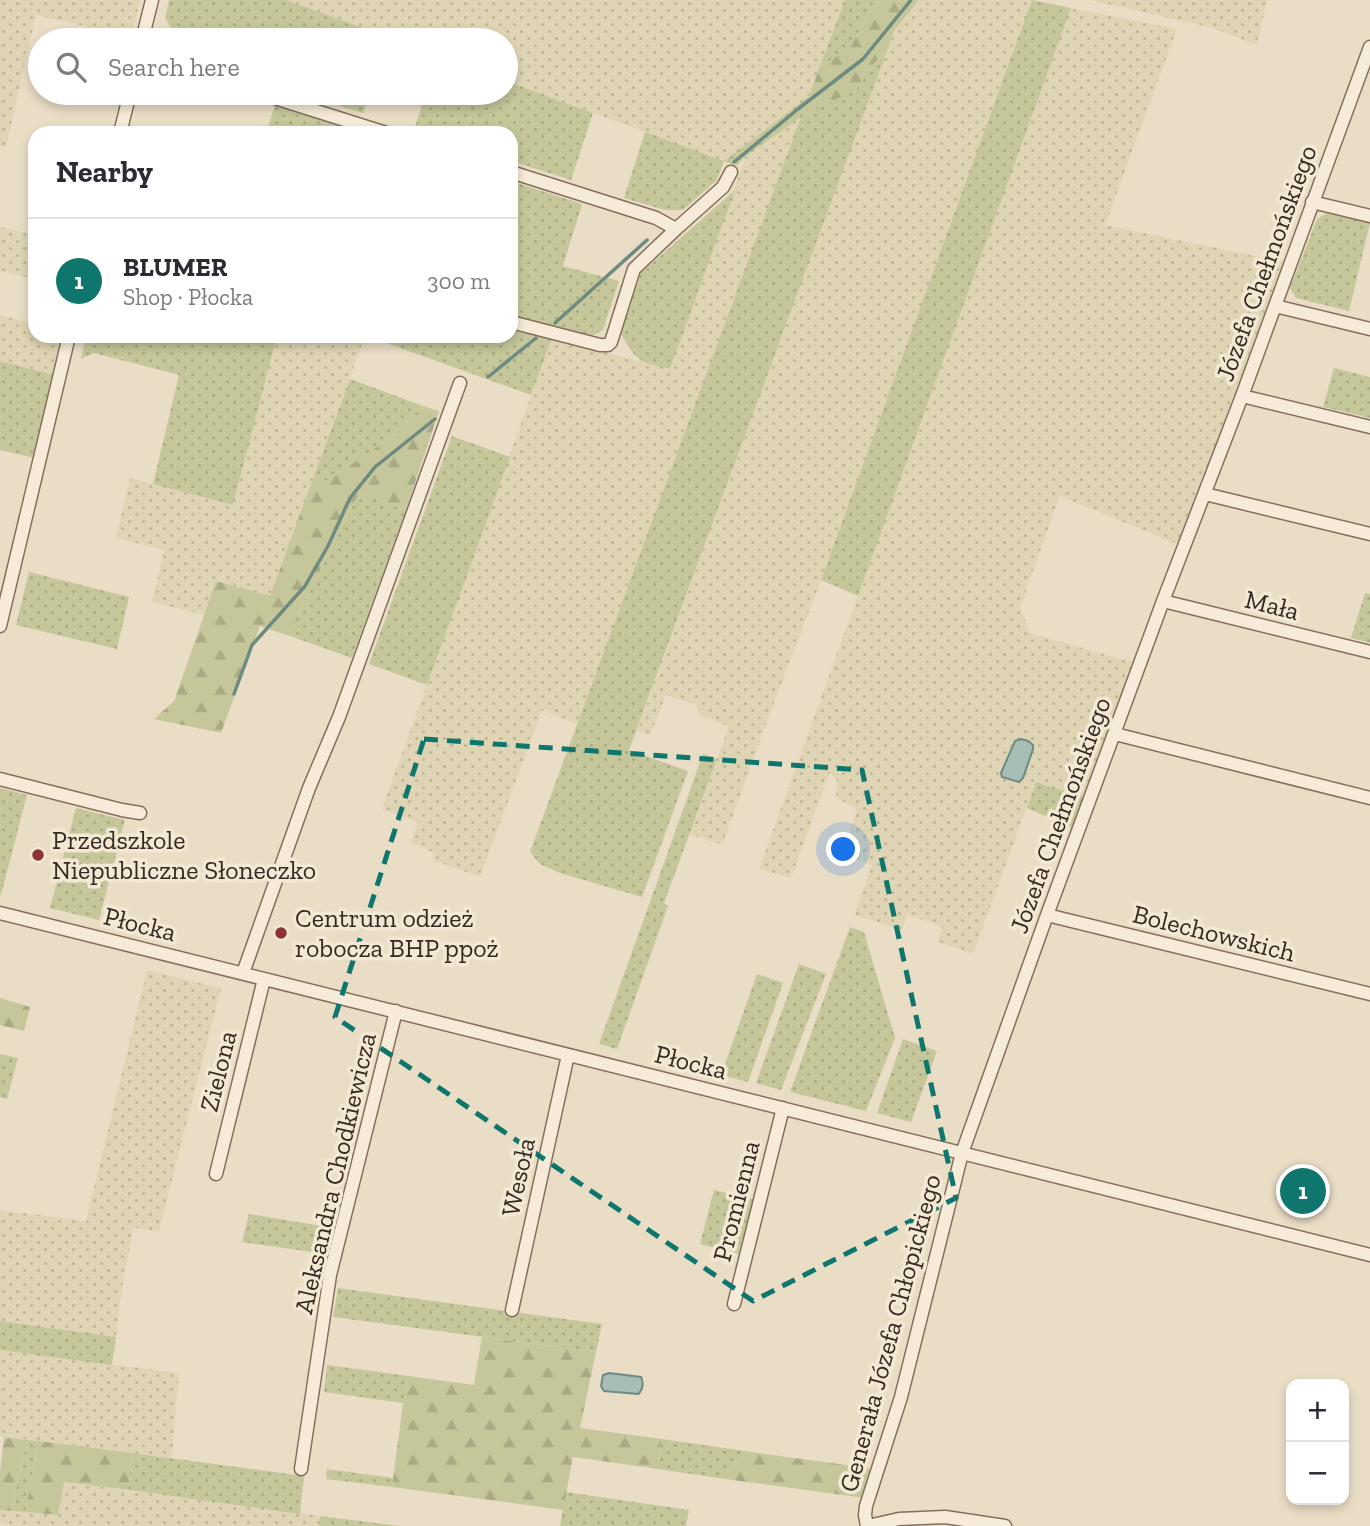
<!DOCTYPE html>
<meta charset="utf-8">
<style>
:root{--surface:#fff;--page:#f2f2f3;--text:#2b2b33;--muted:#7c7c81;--line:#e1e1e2;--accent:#0f766e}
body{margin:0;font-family:"Zilla Slab",serif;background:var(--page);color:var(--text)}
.controls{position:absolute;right:21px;bottom:21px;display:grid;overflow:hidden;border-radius:14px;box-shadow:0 4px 10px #0003}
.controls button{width:63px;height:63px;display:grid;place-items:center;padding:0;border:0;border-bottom:2px solid var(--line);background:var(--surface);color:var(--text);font:35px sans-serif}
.you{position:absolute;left:844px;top:850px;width:24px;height:24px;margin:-18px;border:5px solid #fff;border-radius:50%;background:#1a73e8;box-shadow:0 0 0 10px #1a73e833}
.badge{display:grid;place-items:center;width:46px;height:46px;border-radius:50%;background:var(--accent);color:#fff;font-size:23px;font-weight:700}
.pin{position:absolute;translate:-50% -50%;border:4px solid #fff;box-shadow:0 2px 7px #0006}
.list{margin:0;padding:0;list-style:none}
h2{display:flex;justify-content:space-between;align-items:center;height:91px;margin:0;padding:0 28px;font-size:30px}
h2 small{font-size:23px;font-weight:400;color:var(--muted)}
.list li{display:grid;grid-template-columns:46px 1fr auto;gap:21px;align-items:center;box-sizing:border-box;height:126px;padding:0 28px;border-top:2px solid var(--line)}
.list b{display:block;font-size:26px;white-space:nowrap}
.list p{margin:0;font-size:23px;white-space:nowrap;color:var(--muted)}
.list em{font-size:23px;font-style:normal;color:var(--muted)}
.icon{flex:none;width:38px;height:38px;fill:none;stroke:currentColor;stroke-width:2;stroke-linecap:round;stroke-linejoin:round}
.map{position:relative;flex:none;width:1370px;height:1526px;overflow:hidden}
.search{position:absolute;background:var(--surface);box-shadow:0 4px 10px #0003;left:28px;top:28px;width:490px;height:77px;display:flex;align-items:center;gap:18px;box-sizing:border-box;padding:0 24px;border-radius:38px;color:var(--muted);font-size:26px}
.panel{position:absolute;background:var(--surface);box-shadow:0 4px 10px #0003;left:28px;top:126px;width:490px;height:217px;border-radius:21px}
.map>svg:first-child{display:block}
.farmland{fill:url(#farmland-dots)}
.grass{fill:url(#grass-dots)}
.forest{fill:url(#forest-firs)}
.water{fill:#a7beb6;stroke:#6e8b82;stroke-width:2}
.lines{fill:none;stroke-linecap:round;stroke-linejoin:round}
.stream{stroke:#6e8b82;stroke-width:3.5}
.minor-casing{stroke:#846f5d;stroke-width:15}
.minor{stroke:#f6ebd8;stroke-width:12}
.marked{fill:none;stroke:#0f766e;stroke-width:5;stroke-dasharray:14 9;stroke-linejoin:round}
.poi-dot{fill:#8d3239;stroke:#f2e8d4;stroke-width:2.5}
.labels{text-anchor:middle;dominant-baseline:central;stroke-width:7;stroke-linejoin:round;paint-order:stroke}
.street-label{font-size:26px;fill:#352920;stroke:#f2e8d4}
.poi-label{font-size:26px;fill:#352920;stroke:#f2e8d4;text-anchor:start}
</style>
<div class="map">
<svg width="1370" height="1526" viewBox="0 0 1370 1526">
<defs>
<pattern id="farmland-dots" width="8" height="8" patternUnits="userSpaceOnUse" patternTransform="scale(1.75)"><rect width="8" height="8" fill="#dfd5b4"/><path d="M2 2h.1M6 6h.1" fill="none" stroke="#c0b79a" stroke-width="1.8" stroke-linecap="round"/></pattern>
<pattern id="grass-dots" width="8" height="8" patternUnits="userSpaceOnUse" patternTransform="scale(1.75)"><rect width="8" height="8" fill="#c5c79a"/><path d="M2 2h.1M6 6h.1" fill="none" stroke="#aaab84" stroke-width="1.8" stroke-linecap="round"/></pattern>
<pattern id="forest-firs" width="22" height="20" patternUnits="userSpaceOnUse" patternTransform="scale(1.75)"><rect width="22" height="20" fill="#c5c79a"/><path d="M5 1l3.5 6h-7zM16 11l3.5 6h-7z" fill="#aaab84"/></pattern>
</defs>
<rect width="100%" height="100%" fill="#eaddc6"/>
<path class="farmland" d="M0,0h140l-8,37 -96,-22 -30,132 -6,-2z
M286,0h559l-36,96 -85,65 -218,-80v-41h-111z
M919,0h113l-211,580 -43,112 -56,153 -32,-11 39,-108 -30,-11 -2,-10 -31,-10 -16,41 -13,-5 257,-700z
M1090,0h177l-10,45 -44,-17z
M1071,8l106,21 -72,196 179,37 -105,283 -119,-49 -40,111 10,26 105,30 -49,135 -50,-16 -63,172 -35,-12 4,-15 -35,-12 -5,15 -48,-15 18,-50 -31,-11 16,-45 -21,-11 1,-17 -7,-9 -39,106 -32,-9z
M802,116l-225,608 -35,-14 -62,167 -48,-17 3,-7 -24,-10 7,-21 -36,-13 170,-471 118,31 76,-213z
M0,227l35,8v44l-35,-8z
M0,315l35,9v12h30l-11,39 -54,-14z
M277,336h88l-95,261 -53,-16 -13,34 -52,-13 12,-52 -48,-12 14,-60 103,27z
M147,970l74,18 -62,243 -26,-3 -11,61 -6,48 -116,-16v-111l86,11z
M0,1350l179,23 -7,85 -172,-22z
M63,1482l257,34 -1,10h-307l-12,-2v-14l58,5z"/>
<path class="grass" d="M169,0h117l102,37 -1,3h-173l-42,-10 -7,-12z
M845,0h31l-27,50 -29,16z
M1032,0l39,8 -213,588 -37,-16z
M887,51l-258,699 59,21 -46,126 -82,-24 -20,-9 -10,-12 271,-735 -55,39 -10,10 -12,-5 -7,19 -34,30h-18l-41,-12 21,-66 79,29 85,-65 -6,19 53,-26 11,-19z
M506,81l87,32 -22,67 -60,-19v-28h-88l-9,-3 12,-37h80z
M297,93h73l-7,20z
M275,105l85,28h-94z
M511,181l71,23 -19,62 56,15 -16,49 -15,8 -77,-20z
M735,190l-65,179c-31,-8 -33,-6 -49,-35l20,-61z
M1327,213l43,10 -21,88 -53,-13 -6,-10 27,-69z
M511,328l41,10 -21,57 -164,-59h144z
M86,336h191l-44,169 -80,-21 26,-109 -85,-22 -13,6z
M0,361l54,14 -19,83 -35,-8z
M1334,368l36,9v41l-47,-11z
M350,379l73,27 -27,28 -69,47 -13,-5z
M452,436l58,21 -83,228 -58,-21z
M359,493l47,17 -54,148 -65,-23z
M29,572l100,25 -12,52 -101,-24z
M1365,593l5,1v49l-19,-5z
M703,754l14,5 -53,144 4,3 -6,17 -45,126 -18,-5z
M1036,782l50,16 -11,31 -48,-21z
M0,788l27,7 -26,100h-1z
M76,808l49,12 -26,100 -49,-12z
M850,927l14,5 31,106 -29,73 -76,-19z
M799,964l27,10 -45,116 -25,-7z
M757,974l26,9 -35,99 -27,-7z
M903,1039l34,12 -26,71 -34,-9z
M0,1054l18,4 -11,41 -7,-2z
M714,1190l39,9 -14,55 -39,-10z
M249,1214l85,14 -7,26 -85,-12z
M338,1288l264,36 -6,28 -263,-35z
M0,1321l116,16 -4,28 -112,-15z
M327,1365l82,11 -6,27 -79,-11z
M662,1439l90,13 -34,26 -60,-9z
M27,1440l12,1 -14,71 -14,-1z
M132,1453l172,23 -4,38 -172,-24z
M327,1469l66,9 -1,9 -66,-8z
M566,1492l123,18 -3,16h-126z
M320,1516l80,10h-81z"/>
<path class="forest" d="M876,0h43l-25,31 -7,20 -20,19 -10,19 -55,27 18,-50 29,-16z
M423,406l16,5 -33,99 -47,-17 -72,142 -27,-9 -39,107 -67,-14 20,-18 42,-120 54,15 44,-120 13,5 69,-47z
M0,998l30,9 -6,24 -24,-6z
M482,1337l114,15 -16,76 82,11 -4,30 -85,-12 -10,53 -171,-23 11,-84 6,-27 65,9z
M4,1437l23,3 -16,71 -11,-1v-37z
M39,1441l93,12 -4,37 -64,-8 -6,33 -33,-3z
M752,1452l123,17 -10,29 -147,-20z"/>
<path class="water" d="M1021,739l7,2 5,4v4l-10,29 -4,4 -17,-5 -1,-4 14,-32z
M609,1373l32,4c3,6 2,13 -3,17l-34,-3 -3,-5 2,-11z"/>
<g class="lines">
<path class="stream" d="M734,162l64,-53 65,-50 48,-59
M555,323l92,-83
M488,377l48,-39
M234,694l18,-49 53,-59 23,-40 22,-48 25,-31 60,-48"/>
<g class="minor-casing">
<path id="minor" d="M144,33l28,7
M142,40l10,-40
M264,93l11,5 111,35
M120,133l10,-40
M511,172l145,46 20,11
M1312,202l58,14
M1275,306l95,23
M511,322l89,23h8l3,-3 23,-73 42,-40 47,-42 8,-15
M1242,396l128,31
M1205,494l165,40
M1163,601l207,51
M0,626l69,-290
M1115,734l255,64
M0,779l122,31 18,3
M0,913l1370,342
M1047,915l323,79
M243,973l66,-185 30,-71 121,-334
M216,1174l48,-195
M734,1304l49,-196
M512,1310l56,-255
M301,1469l29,-194 66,-264
M867,1526l-2,-11 1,-9 35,-109 61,-244 85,-238 116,-314 79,-205 128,-349
M868,1526l31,-7 46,-2 60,9"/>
</g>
<use href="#minor" class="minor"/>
</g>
<path class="marked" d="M424,739l438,31 94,428 -203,103 -418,-284z"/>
<g class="poi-dot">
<circle cx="38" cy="855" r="7"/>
<circle cx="281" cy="933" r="7"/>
</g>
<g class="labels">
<g class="street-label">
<text transform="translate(1266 263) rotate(-70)">Józefa Chełmońskiego</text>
<text transform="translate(1272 605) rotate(14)">Mała</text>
<text transform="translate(1060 815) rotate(-70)">Józefa Chełmońskiego</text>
<text transform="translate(140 924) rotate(14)">Płocka</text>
<text transform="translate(1214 933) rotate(14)">Bolechowskich</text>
<text transform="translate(691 1062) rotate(14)">Płocka</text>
<text transform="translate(218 1071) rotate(-76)">Zielona</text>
<text transform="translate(335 1173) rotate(-77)">Aleksandra Chodkiewicza</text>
<text transform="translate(518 1177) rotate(-78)">Wesoła</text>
<text transform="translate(736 1201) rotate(-76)">Promienna</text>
<text transform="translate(890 1333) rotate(-75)">Generała Józefa Chłopickiego</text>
</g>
<g class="poi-label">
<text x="52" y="840">Przedszkole<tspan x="52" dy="30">Niepubliczne Słoneczko</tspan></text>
<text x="295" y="918">Centrum odzież<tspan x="295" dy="30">robocza BHP ppoż</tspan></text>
</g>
</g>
</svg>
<div class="controls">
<button>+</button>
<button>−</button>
</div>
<div class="you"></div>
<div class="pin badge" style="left:1303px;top:1191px">1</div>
<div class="search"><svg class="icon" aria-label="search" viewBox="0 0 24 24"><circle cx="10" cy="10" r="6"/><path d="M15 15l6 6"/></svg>Search here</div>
<section class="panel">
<h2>Nearby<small></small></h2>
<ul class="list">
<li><span class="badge">1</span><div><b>BLUMER</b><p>Shop · Płocka</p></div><em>300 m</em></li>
</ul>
</section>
</div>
